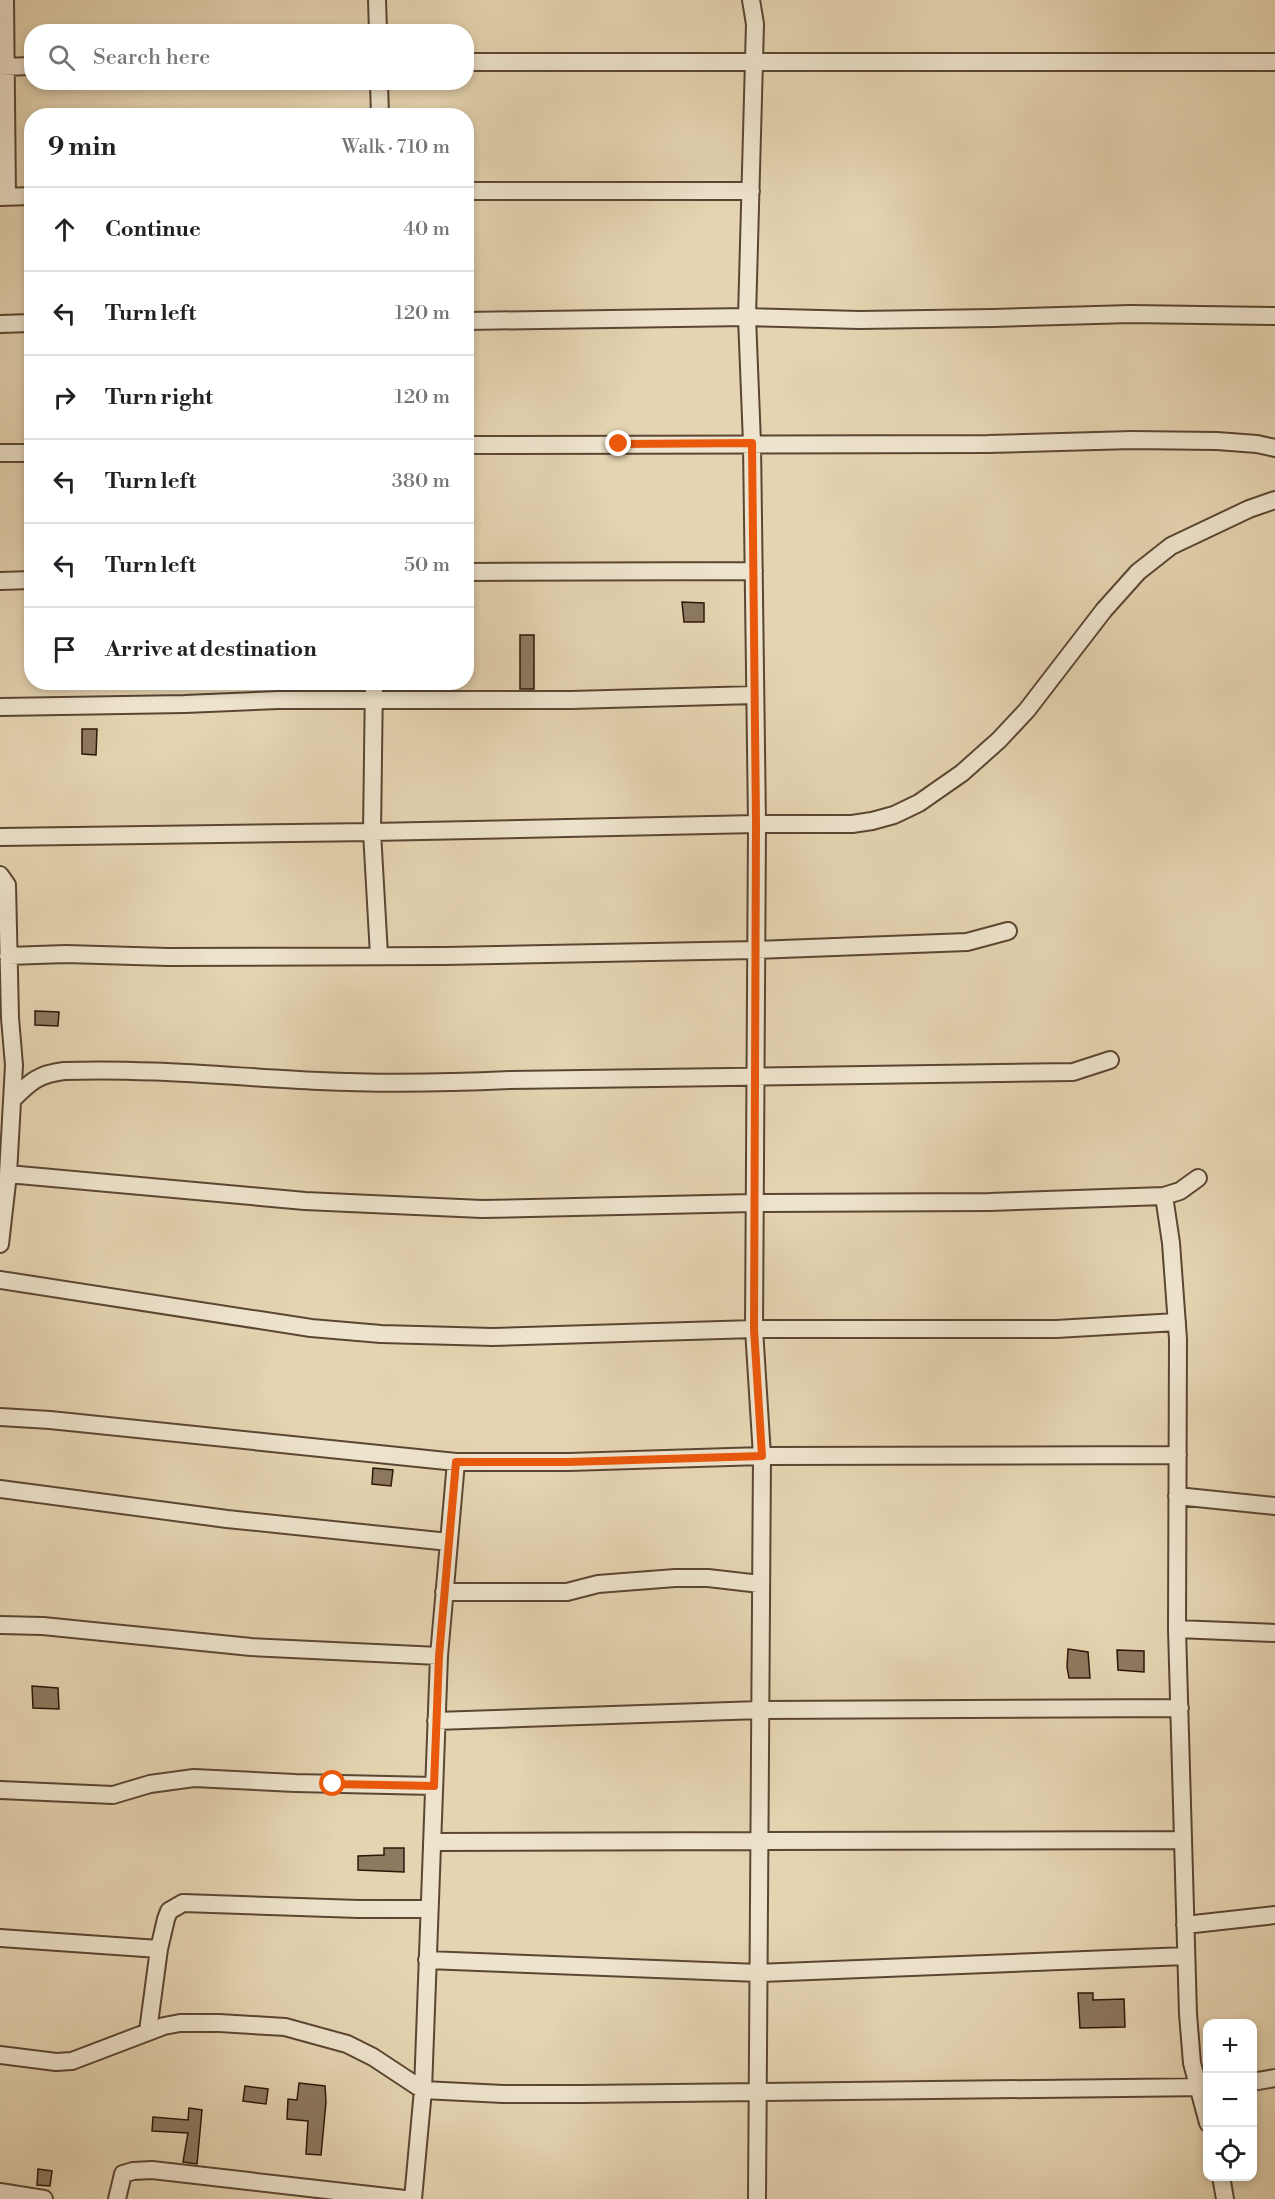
<!DOCTYPE html>
<meta charset="utf-8">
<style>
:root{--surface:#fff;--page:#f2f2f2;--text:#202124;--muted:#757577;--line:#e0e0e0}
body{margin:0;font-family:"Libre Bodoni",serif;background:var(--page);color:var(--text)}
.controls{position:absolute;right:18px;bottom:18px;display:grid;overflow:hidden;border-radius:12px;box-shadow:0 3px 9px #0003}
.controls button{width:54px;height:54px;display:grid;place-items:center;padding:0;border:0;border-bottom:2px solid var(--line);background:var(--surface);color:var(--text);font:30px sans-serif}
.stop{position:absolute;width:18px;height:18px;margin:-14px;border:4px solid #ea580c;border-radius:50%;background:#fff}
.stop.end{background:#ea580c;border-color:#fff;box-shadow:0 2px 6px #0008}
.list{margin:0;padding:0;list-style:none}
h2{display:flex;justify-content:space-between;align-items:center;height:78px;margin:0;padding:0 24px;font-size:26px}
h2 small{font-size:20px;font-weight:400;color:var(--muted)}
.list li{display:grid;grid-template-columns:39px 1fr auto;gap:18px;align-items:center;box-sizing:border-box;height:84px;padding:0 24px;border-top:2px solid var(--line)}
.list b{display:block;font-size:22px;white-space:nowrap}
.list em{font-size:20px;font-style:normal;color:var(--muted)}
.icon{flex:none;width:33px;height:33px;fill:none;stroke:currentColor;stroke-width:2;stroke-linecap:round;stroke-linejoin:round}
.map{position:relative;flex:none;width:1275px;height:2199px;overflow:hidden}
.search{position:absolute;background:var(--surface);box-shadow:0 3px 9px #0003;left:24px;top:24px;width:450px;height:66px;display:flex;align-items:center;gap:15px;box-sizing:border-box;padding:0 21px;border-radius:24px;color:var(--muted);font-size:22px}
.panel{position:absolute;background:var(--surface);box-shadow:0 3px 9px #0003;left:24px;top:108px;width:450px;height:582px;border-radius:24px}
.map>svg:first-child{display:block}
.building{fill:#8d7960;stroke:#2d1709;stroke-width:1.5}
.lines{fill:none;stroke-linecap:round;stroke-linejoin:round}
.minor-casing{stroke:#5b4633;stroke-width:20}
.minor{stroke:#eee3cc;stroke-width:16}
.route{stroke:#ea580c;stroke-width:8}
</style>
<div class="map">
<svg width="1275" height="2199" viewBox="0 0 1275 2199">
<rect width="100%" height="100%" fill="#e5d4b1"/>
<filter id="stains"><feTurbulence type="fractalNoise" baseFrequency=".00333" numOctaves="4"/><feColorMatrix values="0 0 0 0 .2 0 0 0 0 .09 0 0 0 0 .02 0 0 0 .5 -.17"/></filter>
<radialGradient id="worn" r=".72"><stop offset=".6" stop-color="#630" stop-opacity="0"/><stop offset="1" stop-color="#630" stop-opacity=".3"/></radialGradient>
<path class="building" d="M682,602l22,1v19h-20z
M520,635h14v54h-14z
M82,729h15l-1,26 -14,-1z
M35,1011l24,1 -1,14 -23,-1z
M373,1468l20,2 -2,16 -19,-2z
M1068,1649l20,3 2,26h-21l-2,-11z
M1117,1650l27,1v21l-26,-2z
M32,1686l26,2 1,21 -26,-1z
M384,1848h20v24l-46,-2v-14l26,-1z
M1078,1993h15v7l31,-1 1,28 -45,1z
M299,2083l26,3 1,16 -5,53 -15,-1 2,-33 -21,-2 1,-20 9,1z
M245,2086l23,3 -2,15 -23,-3z
M189,2108l13,2 -5,54 -14,-2 5,-29 -36,-2 1,-14 35,3z
M38,2169l14,2 -2,15 -13,-1z"/>
<g class="lines">
<g class="minor-casing">
<path id="minor" d="M5,0l2,197
M377,0l1,32
M751,0l4,24 -8,293 5,126 5,381 -3,505 8,127 -5,743
M466,62h809
M0,67l32,-1
M379,82l1,34
M466,191h285
M0,197l32,-1
M466,321l281,-4 113,3 133,-2 138,-4 144,2
M0,324l32,-1
M466,445l522,-1 144,-4 85,1 40,3 18,4
M0,453h32
M466,572l288,-1
M0,581l32,-1
M374,682l-2,150 7,123
M0,707l185,-3 93,-4h293l184,-5
M0,837l372,-5 385,-8h95l20,-3 22,-6 25,-12 43,-30 37,-33 28,-30 77,-100 34,-38 33,-26 78,-37 26,-9
M0,875l7,10 3,133 4,47 -6,109 -8,70
M8,956l58,-2 102,3 276,-1 312,-6 211,-8 41,-11
M13,1099c18,-18 26,-25 51,-28 85,-3 170,6 255,10 64,3 127,2 191,-1l563,-8 37,-12
M8,1174l297,27 177,8 271,-6 236,-1 175,-6 16,-5 18,-13
M1164,1196l7,47 7,96 -1,290 11,385 4,49 16,60
M0,1280l311,48 70,6 112,3 261,-8h302l121,-7
M0,1417l50,3 406,42h113l193,-6 416,-1
M0,1489l227,30 222,23
M1177,1496l98,10
M444,1592h123l31,-8 77,-6h33l52,6
M0,1625l43,1 208,21 188,9
M1177,1629l98,4
M436,1721l324,-11 420,-2
M0,1790l113,5 37,-11 44,-6 101,5 139,3
M432,1842l751,-2
M1185,1925l90,-10
M0,1938l159,11
M427,1960l332,13 427,-17
M148,2031l11,-82 7,-30 3,-8 14,-8 176,6h70
M0,2055l56,7 16,-1 92,-35 16,-3h39l66,4 62,17 26,13 50,33 80,4h78l627,-7
M1252,2082l23,-4
M1221,2176l4,23
M0,2192l44,7
M117,2199l6,-25 10,-3 19,-1 253,29
M413,2199l10,-109 16,-434 17,-194"/>
</g>
<use href="#minor" class="minor"/>
</g>
<g class="lines">
<path class="route" d="M333,1784l101,2 5,-130 17,-194h112l194,-6 -8,-127 2,-505 -4,-381 -133,1"/>
</g>
<rect width="100%" height="100%" filter="url(#stains)"/>
<rect width="100%" height="100%" fill="url(#worn)"/>
</svg>
<div class="controls">
<button>+</button>
<button>−</button>
<button><svg class="icon" aria-label="locate" viewBox="0 0 24 24"><circle cx="12" cy="12" r="6"/><path d="M12 2v4M12 18v4M2 12h4M18 12h4"/></svg></button>
</div>
<div class="stop" style="left:333px;top:1784px"></div>
<div class="stop end" style="left:619px;top:444px"></div>
<div class="search"><svg class="icon" aria-label="search" viewBox="0 0 24 24"><circle cx="10" cy="10" r="6"/><path d="M15 15l6 6"/></svg>Search here</div>
<section class="panel">
<h2>9 min<small>Walk · 710 m</small></h2>
<ul class="list">
<li><svg class="icon" aria-label="ahead" viewBox="0 0 24 24"><path d="M12 20V5M6 11l6-6 6 6"/></svg><div><b>Continue</b></div><em>40 m</em></li>
<li><svg class="icon" aria-label="left" viewBox="0 0 24 24"><path d="M17 20v-9H6M10 6l-5 5 5 5"/></svg><div><b>Turn left</b></div><em>120 m</em></li>
<li><svg class="icon" aria-label="right" viewBox="0 0 24 24"><path d="M7 20v-9h11M14 6l5 5-5 5"/></svg><div><b>Turn right</b></div><em>120 m</em></li>
<li><svg class="icon" aria-label="left" viewBox="0 0 24 24"><path d="M17 20v-9H6M10 6l-5 5 5 5"/></svg><div><b>Turn left</b></div><em>380 m</em></li>
<li><svg class="icon" aria-label="left" viewBox="0 0 24 24"><path d="M17 20v-9H6M10 6l-5 5 5 5"/></svg><div><b>Turn left</b></div><em>50 m</em></li>
<li><svg class="icon" aria-label="arrive" viewBox="0 0 24 24"><path d="M6 21V4h12l-3 4 3 4H6"/></svg><div><b>Arrive at destination</b></div></li>
</ul>
</section>
</div>
